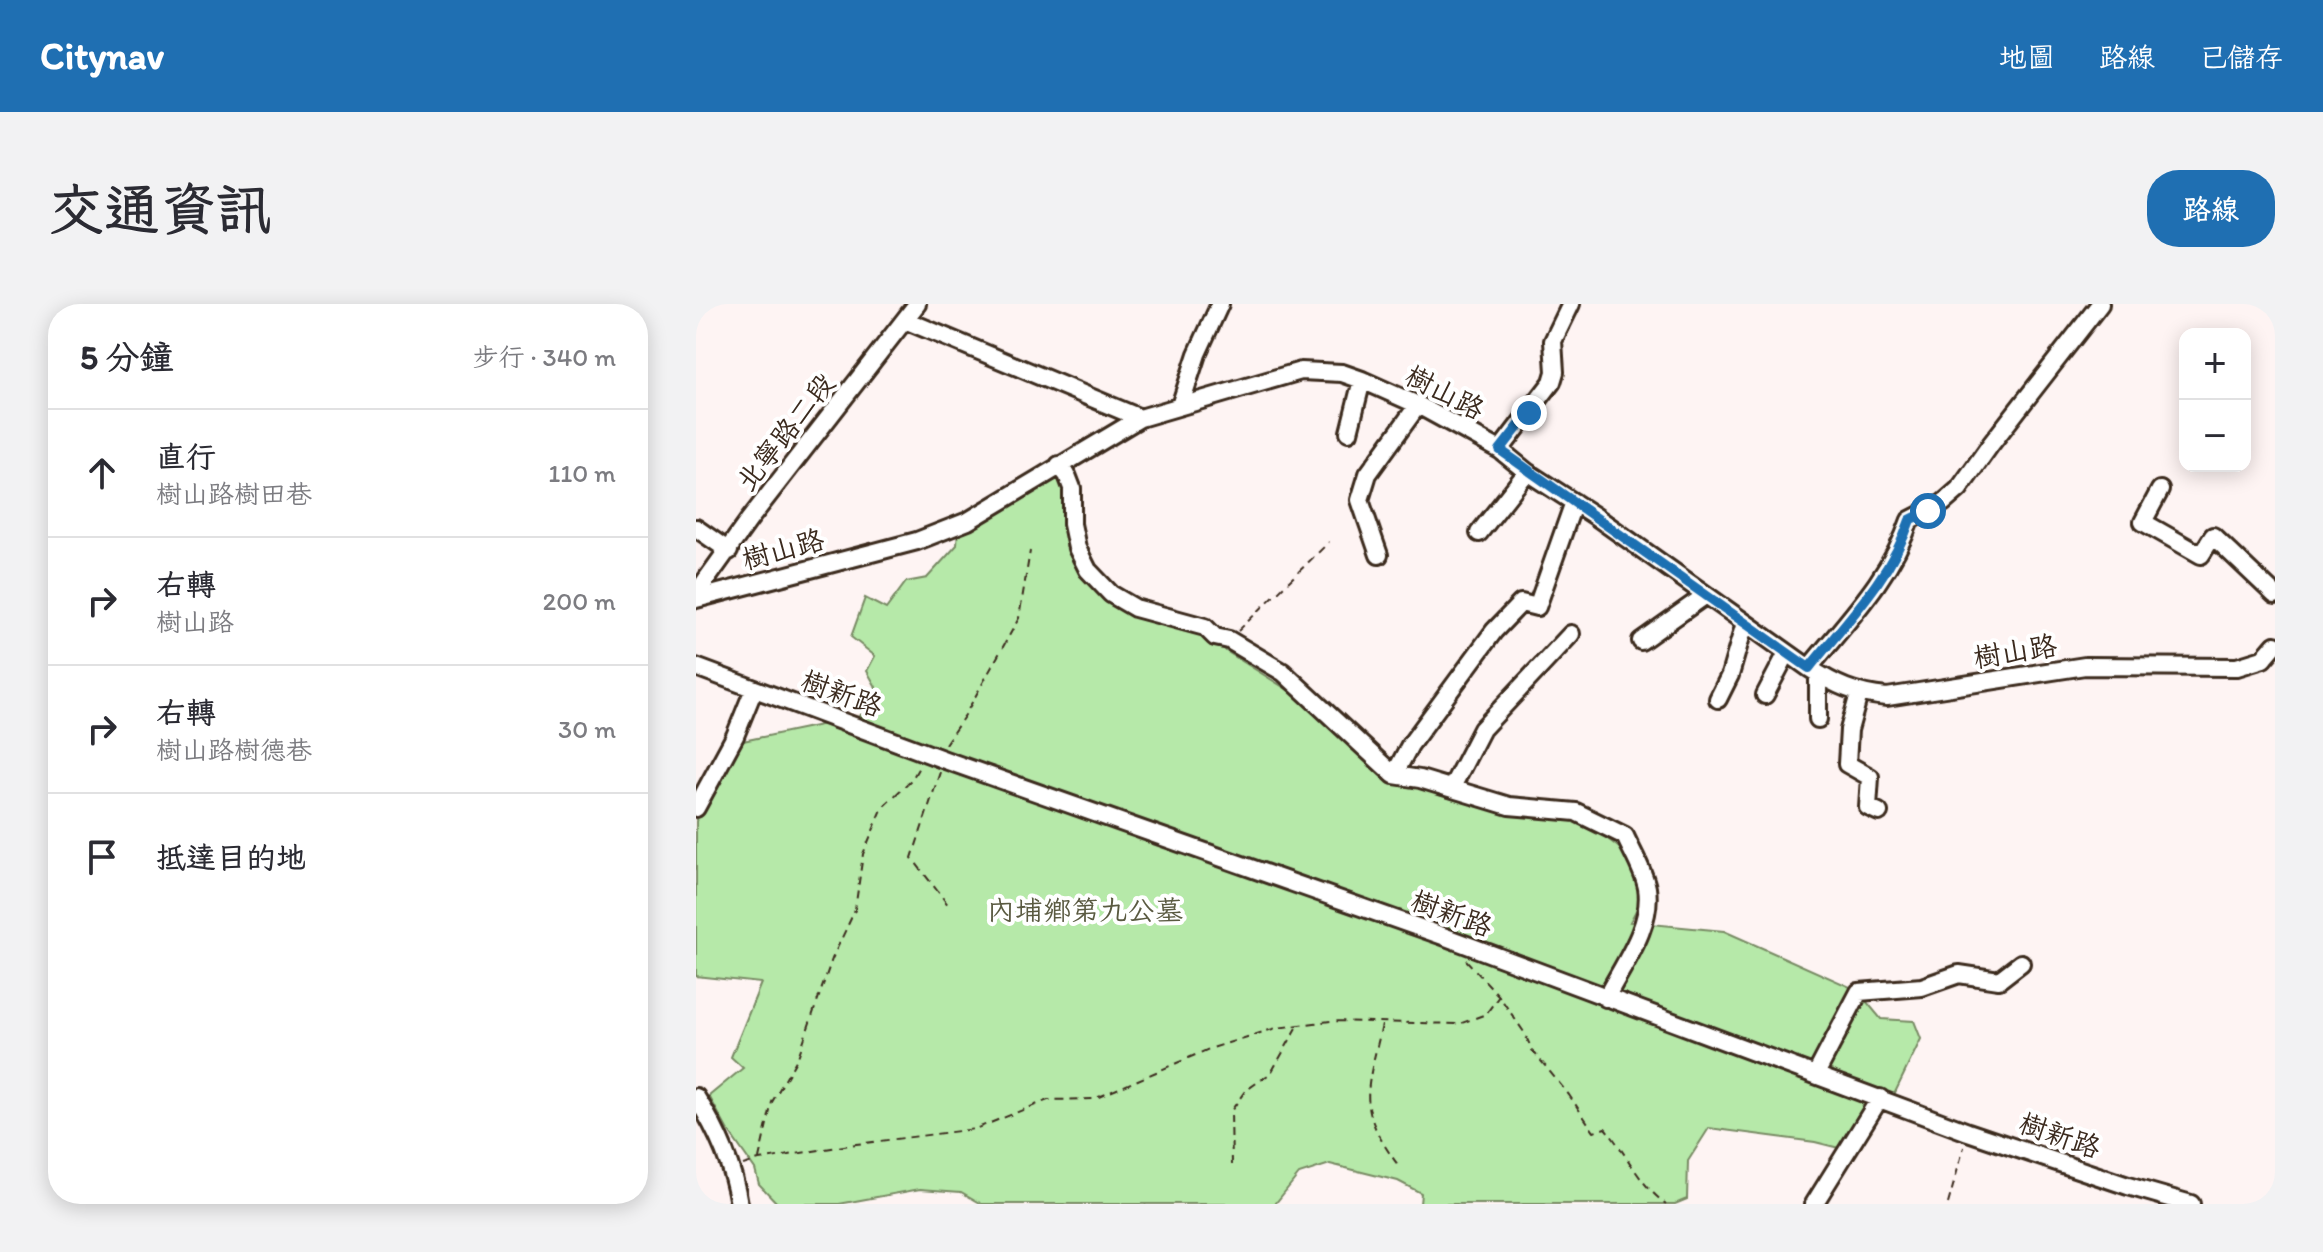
<!DOCTYPE html>
<html lang="zh-TW">
<meta charset="utf-8">
<style>
:root{--surface:#fff;--page:#f2f2f3;--text:#2b2b33;--muted:#7c7c81;--line:#e1e1e2;--accent:#1f6fb2}
body{margin:0;font-family:Itim,"LXGW WenKai TC",sans-serif;background:var(--page);color:var(--text)}
.controls{position:absolute;right:24px;top:24px;display:grid;overflow:hidden;border-radius:16px;box-shadow:0 4px 20px #0003}
.controls button{width:72px;height:72px;display:grid;place-items:center;padding:0;border:0;border-bottom:2px solid var(--line);background:var(--surface);color:var(--text);font:40px sans-serif}
.stop{position:absolute;width:24px;height:24px;margin:-18px;border:6px solid #1f6fb2;border-radius:50%;background:#fff}
.stop.end{background:#1f6fb2;border-color:#fff;box-shadow:0 2px 8px #0008}
.list{margin:0;padding:0;list-style:none}
h2{display:flex;justify-content:space-between;align-items:center;height:104px;margin:0;padding:0 32px;font-size:34px}
h2 small{font-size:26px;font-weight:400;color:var(--muted)}
.list li{display:grid;grid-template-columns:52px 1fr auto;gap:24px;align-items:center;box-sizing:border-box;height:128px;padding:0 32px;border-top:2px solid var(--line)}
.list b{display:block;font-size:30px;white-space:nowrap}
.list p{margin:0;font-size:26px;white-space:nowrap;color:var(--muted)}
.list em{font-size:26px;font-style:normal;color:var(--muted)}
.icon{flex:none;width:44px;height:44px;fill:none;stroke:currentColor;stroke-width:2;stroke-linecap:round;stroke-linejoin:round}
.map{position:relative;flex:none;width:1579px;height:900px;overflow:hidden;border-radius:32px}
header{display:flex;align-items:center;gap:48px;box-sizing:border-box;height:112px;padding:0 40px;background:var(--accent);color:#fff}
header strong{font-size:38px}
nav{display:flex;gap:44px;margin-inline-start:auto;font-size:28px}
.intro{display:flex;align-items:center;justify-content:space-between;box-sizing:border-box;height:192px;padding:0 48px}
h1{margin:0;font-size:56px}
.button{padding:20px 36px;border-radius:32px;background:var(--accent);color:#fff;font-size:28px;font-weight:700}
main{display:flex;gap:48px;padding:0 48px}
aside{flex:1;background:var(--surface);border-radius:32px;box-shadow:0 4px 20px #0003}
.map>svg:first-child{display:block}
.green{fill:#b6e9a9;stroke:#788a64;stroke-width:2}
.lines{fill:none;stroke-linecap:round;stroke-linejoin:round}
.minor-casing{stroke:#3b2a1e;stroke-width:22}
.path{stroke:#3b2a1e;stroke-width:2;stroke-dasharray:8 6;stroke-linecap:butt}
.minor{stroke:#fff;stroke-width:16}
.route{stroke:#1f6fb2;stroke-width:10}
.labels{text-anchor:middle;dominant-baseline:central;stroke-width:8;stroke-linejoin:round;paint-order:stroke}
.street-label{font-size:28px;fill:#3b2a1e;stroke:#fff}
.park-label{font-size:28px;fill:#5a5a41;stroke:#fff}
</style>
<header>
<strong>Citynav</strong>
<nav><a>地圖</a><a>路線</a><a>已儲存</a></nav>
</header>
<div class="intro"><h1>交通資訊</h1><a class="button">路線</a></div>
<main>
<aside>
<h2>5 分鐘<small>步行 · 340 m</small></h2>
<ul class="list">
<li><svg class="icon" aria-label="ahead" viewBox="0 0 24 24"><path d="M12 20V5M6 11l6-6 6 6"/></svg><div><b>直行</b><p>樹山路樹田巷</p></div><em>110 m</em></li>
<li><svg class="icon" aria-label="right" viewBox="0 0 24 24"><path d="M7 20v-9h11M14 6l5 5-5 5"/></svg><div><b>右轉</b><p>樹山路</p></div><em>200 m</em></li>
<li><svg class="icon" aria-label="right" viewBox="0 0 24 24"><path d="M7 20v-9h11M14 6l5 5-5 5"/></svg><div><b>右轉</b><p>樹山路樹德巷</p></div><em>30 m</em></li>
<li><svg class="icon" aria-label="arrive" viewBox="0 0 24 24"><path d="M6 21V4h12l-3 4 3 4H6"/></svg><div><b>抵達目的地</b></div></li>
</ul>
</aside>
<div class="map">
<svg width="1579" height="900" viewBox="0 0 1579 900">
<rect width="100%" height="100%" fill="#fef4f3"/>
<filter id="ink" filterUnits="userSpaceOnUse"><feTurbulence type="fractalNoise" baseFrequency=".0125" numOctaves="2"/><feDisplacementMap in="SourceGraphic" scale="16" xChannelSelector="R" yChannelSelector="G"/><feConvolveMatrix kernelMatrix="1 2 1 2 8 2 1 2 1" color-interpolation-filters="sRGB"/></filter>
<g filter="url(#ink)">
<path class="green" d="M365,166l4,7 8,64 41,52 90,31 22,27 70,44 95,83 192,42 43,33 17,44 -13,25 94,9 133,59 24,29 33,2 7,18 -33,68 -15,-5 -18,50 -40,-10 -106,-14 -21,33 -1,38 -12,5h-255l1,-11 -23,-12 -68,-17 -31,10 -24,30h-293l-21,-12 -41,-3 -81,15h-61l-19,-20 -4,-15 -28,-40 -18,-33 34,-28 -12,-11 30,-74 -65,-7v-155l47,-80 87,-18 23,6 23,-42 -9,-16 8,-15 -24,-19 14,-39 21,11 20,-27 21,-4 30,-33 1,-18z"/>
<g class="lines">
<g class="minor-casing">
<path id="minor" d="M209,16l235,98
M484,102l17,-52 23,-50
M653,128l13,-52
M804,146l52,-68 3,-10 -2,-31 18,-37
M363,161l8,10 5,13v36l5,24 11,22 23,24 24,14 70,19 10,10 14,3 54,32 111,103 26,4 89,27 67,6 49,24c7,16 19,35 22,52 6,38 -25,78 -41,110
M1464,186l-17,32 58,33 12,-19 62,59
M0,224l33,23
M783,229l48,-61
M683,251l-19,-55 8,-26 50,-69
M0,290l53,-74 168,-216
M0,295l221,-58 51,-20 172,-103 161,-47 41,2 20,7 56,25 82,45 27,22 68,44 214,152c26,17 46,26 78,29l198,-31 152,1 26,-8 12,-14
M945,337l65,-46
M0,363l249,93 498,176 525,196 160,54 63,18
M1113,364c37,-46 82,-91 101,-148l33,-17 16,-14 32,-45 109,-140
M1122,370v45
M1163,390l-10,36 -2,34 23,13 -2,30 11,5
M1069,391l22,-42
M1022,395l12,-24 15,-52
M698,471l16,-30 84,-114 27,-28 16,4 37,-105
M756,483l30,-58 89,-95
M0,504l39,-72 19,-47
M1120,770l43,-82 63,-5 37,-13 40,6 22,-17
M0,793c21,33 37,68 43,107
M1118,900l66,-106"/>
</g>
<path class="path" d="M542,327l91,-89
M249,440l20,-29 54,-97 11,-67
M244,468l-28,86 37,48
M770,656l33,36 25,36 8,18 37,45 25,37 11,-4c21,24 34,57 61,76
M686,721c-15,66 -27,82 16,140
M63,855l13,-57 26,-45 34,-98 23,-49 8,-56 20,-47 29,-28 7,-12
M47,861l16,-5 97,-16 119,-15 73,-29 46,-1 115,-50 67,-21 55,-7 128,3 27,-10 13,-18
M536,861l-1,-54 14,-20 26,-18 27,-47
M1252,900l16,-57"/>
<use href="#minor" class="minor"/>
</g>
</g>
<g class="lines" filter="url(#ink)">
<path class="route" d="M833,109l-29,37 309,218c37,-46 82,-91 101,-148l18,-9"/>
</g>
<g class="labels">
<g class="street-label">
<text transform="translate(749 88) rotate(27)">樹山路</text>
<text transform="translate(89 128) rotate(-52)">北寧路二段</text>
<text transform="translate(87 245) rotate(-15)">樹山路</text>
<text transform="translate(1319 347) rotate(-9)">樹山路</text>
<text transform="translate(146 389) rotate(20)">樹新路</text>
<text transform="translate(756 609) rotate(20)">樹新路</text>
<text transform="translate(1364 831) rotate(19)">樹新路</text>
</g>
<g class="park-label">
<text x="389" y="606">內埔鄉第九公墓</text>
</g>
</g>
</svg>
<div class="controls">
<button>+</button>
<button>−</button>
</div>
<div class="stop" style="left:1232px;top:207px"></div>
<div class="stop end" style="left:833px;top:109px"></div>
</div>
</main>
